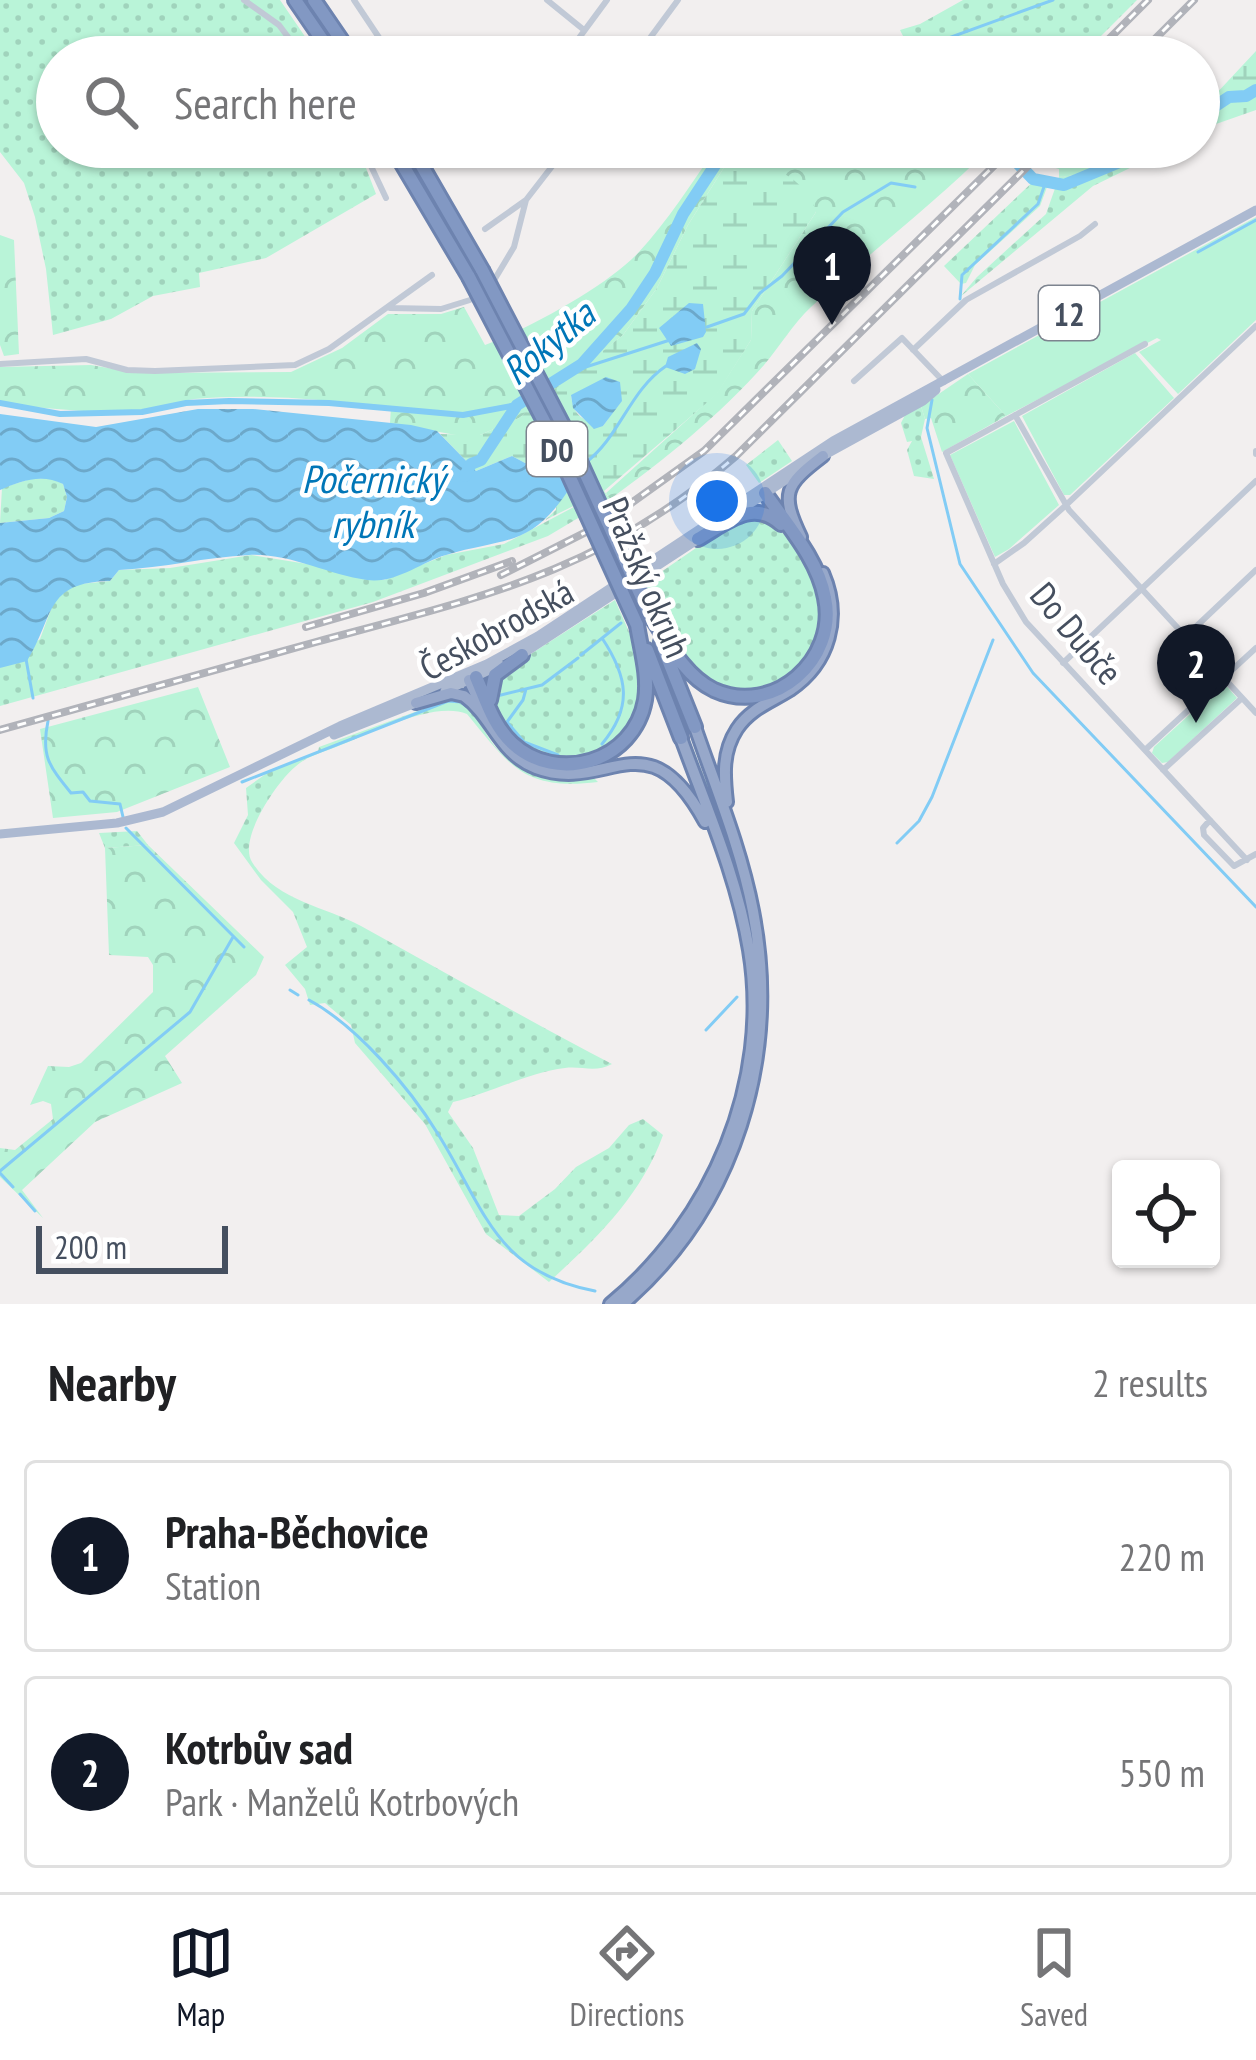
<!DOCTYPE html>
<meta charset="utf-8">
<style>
:root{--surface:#fff;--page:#f6f6f6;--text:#202124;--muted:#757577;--line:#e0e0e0;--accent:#111827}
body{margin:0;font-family:"PT Sans Narrow",sans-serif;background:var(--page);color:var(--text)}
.controls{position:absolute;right:36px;bottom:36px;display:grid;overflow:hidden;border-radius:12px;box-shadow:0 3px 9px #0004}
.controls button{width:108px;height:108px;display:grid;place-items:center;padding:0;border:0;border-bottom:3px solid var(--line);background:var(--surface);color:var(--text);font:60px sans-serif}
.scale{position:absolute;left:36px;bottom:30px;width:192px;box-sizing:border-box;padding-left:12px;border:6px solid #454f5f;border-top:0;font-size:33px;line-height:42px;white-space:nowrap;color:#454f5f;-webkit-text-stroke:9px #fff;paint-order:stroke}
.you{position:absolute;left:717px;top:501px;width:42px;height:42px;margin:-30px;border:9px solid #fff;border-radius:50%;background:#1a73e8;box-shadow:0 0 0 18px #1a73e833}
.badge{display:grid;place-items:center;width:78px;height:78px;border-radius:50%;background:var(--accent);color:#fff;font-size:39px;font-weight:700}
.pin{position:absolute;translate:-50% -99px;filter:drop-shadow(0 3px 6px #0008)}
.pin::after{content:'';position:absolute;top:63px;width:42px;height:36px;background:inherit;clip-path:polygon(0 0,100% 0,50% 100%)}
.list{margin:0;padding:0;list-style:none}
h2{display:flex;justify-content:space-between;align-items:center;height:156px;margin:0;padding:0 48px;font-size:51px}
h2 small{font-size:39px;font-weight:400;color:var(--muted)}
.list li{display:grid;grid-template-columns:78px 1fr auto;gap:36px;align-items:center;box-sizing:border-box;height:192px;margin:0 24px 24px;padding:0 24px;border:3px solid var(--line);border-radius:12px}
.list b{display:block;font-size:45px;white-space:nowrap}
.list p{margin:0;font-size:39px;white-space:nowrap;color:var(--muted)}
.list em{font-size:39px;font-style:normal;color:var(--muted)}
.icon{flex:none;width:66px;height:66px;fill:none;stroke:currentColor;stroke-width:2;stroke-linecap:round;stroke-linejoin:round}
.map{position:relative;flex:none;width:1256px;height:1304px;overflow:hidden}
.search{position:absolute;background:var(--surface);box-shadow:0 3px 9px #0004;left:36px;right:36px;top:36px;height:132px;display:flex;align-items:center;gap:30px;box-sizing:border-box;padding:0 42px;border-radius:66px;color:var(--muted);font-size:45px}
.sheet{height:588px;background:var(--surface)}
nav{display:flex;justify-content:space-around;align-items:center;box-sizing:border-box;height:168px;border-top:3px solid var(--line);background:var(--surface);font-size:33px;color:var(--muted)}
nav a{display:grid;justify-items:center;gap:6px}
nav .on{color:var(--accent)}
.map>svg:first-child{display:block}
.grass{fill:url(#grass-dots)}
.forest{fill:url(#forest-crowns)}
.wetland{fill:url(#wetland-marsh);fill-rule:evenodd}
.green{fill:#b9f4d8}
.water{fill:url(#water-waves)}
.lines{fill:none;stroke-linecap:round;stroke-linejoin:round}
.stream{stroke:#82ccf5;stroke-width:3}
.canal{stroke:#82ccf5;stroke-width:6}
.river{stroke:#82ccf5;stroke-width:12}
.trunk-casing{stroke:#6d83af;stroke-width:16}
.motorway-casing{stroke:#6d83af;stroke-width:18}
.minor{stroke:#c1c9d6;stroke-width:6}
.primary{stroke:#acb9d1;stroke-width:9}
.trunk{stroke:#97a8ca;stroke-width:10}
.motorway{stroke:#8298c3;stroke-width:12}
.rail-casing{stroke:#b1b3ba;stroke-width:8}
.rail{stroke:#fff;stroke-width:3;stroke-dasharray:9;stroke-linecap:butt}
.motorway-bridge-casing{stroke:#6d83af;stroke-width:18;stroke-linecap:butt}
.motorway-bridge{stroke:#8298c3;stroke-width:12}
.labels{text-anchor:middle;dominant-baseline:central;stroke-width:9;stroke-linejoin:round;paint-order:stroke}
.shield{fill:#fff;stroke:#7d848f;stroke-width:3}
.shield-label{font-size:33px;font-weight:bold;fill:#454f5f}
.street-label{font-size:36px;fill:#454f5f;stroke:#fff}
.water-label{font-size:39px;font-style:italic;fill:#0076b7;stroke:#fff}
</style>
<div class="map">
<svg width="1256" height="1304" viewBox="0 0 1256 1304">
<defs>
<pattern id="grass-dots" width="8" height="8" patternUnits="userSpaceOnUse" patternTransform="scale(3)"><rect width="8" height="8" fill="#b9f4d8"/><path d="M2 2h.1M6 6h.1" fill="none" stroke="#a0d3bc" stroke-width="1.8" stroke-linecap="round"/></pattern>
<pattern id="forest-crowns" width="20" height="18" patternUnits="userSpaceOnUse" patternTransform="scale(3)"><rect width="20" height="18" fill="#b9f4d8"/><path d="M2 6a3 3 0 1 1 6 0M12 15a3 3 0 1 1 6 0" fill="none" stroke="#a0d3bc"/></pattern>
<pattern id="wetland-marsh" width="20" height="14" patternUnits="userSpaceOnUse" patternTransform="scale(3)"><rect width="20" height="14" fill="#b9f4d8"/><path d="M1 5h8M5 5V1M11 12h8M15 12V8" fill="none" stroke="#a0d3bc"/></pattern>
<pattern id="water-waves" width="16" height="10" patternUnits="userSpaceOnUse" patternTransform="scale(3)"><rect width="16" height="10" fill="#82ccf5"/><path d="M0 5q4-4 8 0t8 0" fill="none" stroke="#6ca8ca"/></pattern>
</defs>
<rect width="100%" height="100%" fill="#f2efef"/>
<path class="grass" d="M0,0h280l39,57h-262v90h301l18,47 -110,64 -67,15 1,14 -47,9 -42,23 -58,16 -7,-66 -11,-52 -11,-34 -24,-31z
M963,0h174l-57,57h-145l-14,-14 -18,-7 -3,-6 20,-6z
M1132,147h41l-80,39 -133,111 17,-20 69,-63 13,-37 17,-2 53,-23z
M1039,176l11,3 -10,27 -65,59 -9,18 -5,1 -17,-18z
M921,406l4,13 -4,18 13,42 -20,-3 -7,-26 5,-9 -5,1 -6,-19 4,-8z
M778,440l14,21 -33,22 -13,-18z
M51,478l12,6 4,13 -3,14 -15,7 -49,5 2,-35 28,-9z
M604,491l6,8 -62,37 -175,66 -373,104v-38l40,-29 14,-38 9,-10 17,-7 30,-3 9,-11 51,-2 81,-13 69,11 48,14h16l62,-25 58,-11z
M751,515c29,12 45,26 59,55 44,92 -64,168 -128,88 -17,-21 -26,-51 -37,-75l86,-59z
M615,600c11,26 25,51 26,79 5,120 -181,89 -140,-6z
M648,631l58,151h5l15,46 -8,2z
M456,697c18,9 21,22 31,38 23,38 64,46 105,41l6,6c-74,9 -88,-16 -131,-68 -33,-14 -98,20 -131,33 -13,5 -31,10 -41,20 -19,16 -57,72 -43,95 24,39 72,44 109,64 84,46 166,94 251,138 -16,9 -30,2 -47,4 -39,5 -74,25 -112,34l-5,10 25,36 26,67 20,1 36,-27 21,-22 33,-19 20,-23 14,-6 20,16c-22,61 -67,104 -114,147l-63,-48 -61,-110 -70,-81 -4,-18 -26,-22 -15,2 -5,-16 -20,-24 22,-18 -14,-35 -32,-32 -27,-37 14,-28 -2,-27 24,-17 48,-19 1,-5z
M137,831l11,14 -43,3 -6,-15z"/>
<path class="forest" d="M898,44l16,2 11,11h-70z
M717,147h274c-57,57 -121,105 -180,160 -18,17 -31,39 -47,58 -42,48 -102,97 -154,134l-4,-6 111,-100 34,-53 1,-29 64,-99 -88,-51 -40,64 -31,63 -34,47 -72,59 -32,24 -39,17h-24l-66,-12 1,-16c-65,-7 -131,-14 -197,-8 -17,2 -38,13 -54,13 -46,1 -93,-3 -140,-9v-36l91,-2 46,8 154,-1 51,-24 46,-34h53l23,-7 21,38c43,-16 122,-59 153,-92 30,-32 54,-71 79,-106z
M0,235l14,5 5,114 -15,2 -4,-11z
M968,374l38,42 -64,36 -11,-34 -6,1 -4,-13z
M198,687l32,80 -113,45 -64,6 -13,-89z
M148,845l116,112 -8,18 -91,81 17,27 -87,39 -73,68 21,28 -43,-41v-29l15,2 38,-31 -2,-15 -8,-3 -13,4 18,-39 21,1 12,-4 72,-71v-27l-5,-8 -39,-2 -4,-107z"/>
<path class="wetland" d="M1256,51v59l-57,20v-18z
M744,158c31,8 63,22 72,54l-64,99 -1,29 -34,54 -113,97 -59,29 11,-10 1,-49 -32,2 -13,-7 -36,15 -36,-37 40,1 39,-17 104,-83 34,-47 31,-63 40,-64zM571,396l51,4 -19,26c-20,-6 -29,-9 -32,-30z"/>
<path class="green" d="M1069,147h63c-17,18 -48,28 -73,30v-8l-10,-3z
M1256,217v103l-78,74 -39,-42 22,-12 -4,-2 -151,78 -38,-42z
M1135,353l39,45 -104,97h-6l-42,-79z
M1014,421l45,84 -50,44 -14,8 -45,-102z
M1224,683l13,15 -69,64 -6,1 -10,-10 2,-6z"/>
<path class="water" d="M689,303l14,1 3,28 -3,5 -32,9 -12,-18z
M697,343l4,6 -6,20 -10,5 -20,-7 3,-10z
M606,377l14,5 2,19 -19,25 -9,3 -21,-21 -2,-13z
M198,409h55l158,16 26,6 39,40 36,-15 13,7 32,-2 14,25c-39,62 -64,51 -125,69 -25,7 -50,29 -79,25 -39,-5 -77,-27 -118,-25 -43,2 -85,13 -130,15l-9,11c-66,1 -55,35 -83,80l-27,7v-145l49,-5 15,-7 3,-14 -4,-13c-21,-11 -43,-3 -63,6v-76l96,13z"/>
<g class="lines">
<path class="stream" d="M932,44l121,-44
M912,52l5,-2
M1198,252l58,-32
M960,299l2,-24 76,-71 8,-23
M707,327l37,-13 16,-21 22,-17 61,-64 48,-29 24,4
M567,373l103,-33
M932,400l-5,28 33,136 73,109 223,234
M585,463c35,-26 44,-72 81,-97
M581,655l40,-32
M26,659l7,39
M526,689l-3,11 -16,22 17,20 34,13
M497,696l45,-11 36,-27
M48,721c-7,34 0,44 23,72l12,-1 7,9 30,3 3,13
M602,744c31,-37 26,-67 0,-106
M242,782l206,-81 13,1 9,7
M126,828l118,119
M897,843l22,-22 13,-24 61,-157
M290,990l8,5
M309,1000c48,26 100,87 129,134 47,75 57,138 157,157
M706,1030l31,-33
M0,1171l190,-159 43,-75
M0,1173l13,14
M20,1194l15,17"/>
<path class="canal" d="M0,403l60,11 82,-2 44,-9 43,-2 100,2 134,12 54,-10"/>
<path class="river" d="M890,57l22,-5 8,5
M1199,117l30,-20 17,-1 10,-6
M1002,147l31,32 31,6 92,-38
M465,476l6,-12 10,-4 36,-55 65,-41 49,-55 24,-36 28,-59 44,-67"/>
<g class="trunk-casing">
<path id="trunk" d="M801,537c-21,-44 -16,-52 22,-81
M469,680l13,27
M416,703l35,-10 13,3c29,21 35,58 72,72 72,27 110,-54 169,54
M727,802c-3,-26 -5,-50 10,-73 13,-20 34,-27 53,-39 40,-27 52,-73 33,-117
M610,1304c102,-84 161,-222 139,-354 -12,-73 -43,-143 -68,-212
M623,1304c113,-97 158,-248 130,-393 -12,-63 -37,-123 -58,-184"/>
</g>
<g class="motorway-casing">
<path id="motorway" d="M295,0l39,57
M314,0l39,57
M392,147l77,130
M411,147l71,123
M698,539c28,-16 55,-41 83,-15
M649,613c18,27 34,62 65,77 60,27 124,-31 111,-92 -7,-39 -38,-73 -60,-105
M661,642l34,85
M647,650l34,88
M476,677c10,23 17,48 36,66 45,42 122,19 133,-43 4,-24 -4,-50 -8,-75
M490,700l5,-25 27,-20"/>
</g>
<path class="minor" d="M244,0l35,25 24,32
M354,0l38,57
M547,0l37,30
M565,57l42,-57
M636,57l42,-57
M362,147l24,51
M452,147l20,7 11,-7
M485,229l41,-29
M493,282l21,-35 12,-47 41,-53
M390,308l51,1 29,-9
M1145,344l-199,109 57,131 23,38 221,238
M913,350l53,-50 114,-64 15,-12
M0,364l86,-5 41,11 28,1 140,-6 34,-16 103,-74
M854,381l48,-43 42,44
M1015,415l54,95 187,203
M1256,451v3
M994,564l30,-21 41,-37 191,-180
M1185,637l71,-67
M1063,663l193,-182
M1145,750l111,-102
M1163,770l78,-71
M1210,820l-7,8 1,7 30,31 22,-12"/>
<path class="primary" d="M821,457l102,-56 13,-11
M736,513l66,-44
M521,655l182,-119
M445,691l55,-26
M334,735l84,-33
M0,834l117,-11 46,-11 177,-86 147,-62 51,-28 295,-195 423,-231"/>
<use href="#trunk" class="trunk"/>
<use href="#motorway" class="motorway"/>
<g class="rail-casing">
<path id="rail" d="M1091,57l57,-57
M1137,57l57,-57
M501,575l101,-51 102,-73 309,-304
M306,627l118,-34 88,-32
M0,730c106,-29 211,-59 316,-88 166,-45 286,-70 420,-186l311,-309"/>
</g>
<use href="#rail" class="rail"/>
<g class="motorway-bridge-casing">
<path id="motorway-bridge" d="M482,270l86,165 81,178
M469,277l77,148 91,200"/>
</g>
<use href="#motorway-bridge" class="motorway-bridge"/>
</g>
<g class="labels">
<g class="shield">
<rect x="1039" y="286" width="60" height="54" rx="9"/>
<rect x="527" y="422" width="60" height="54" rx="9"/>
</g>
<g class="shield-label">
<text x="1069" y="313">12</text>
<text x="557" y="449">D0</text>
</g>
<g class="street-label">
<text transform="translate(647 577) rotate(67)">Pražský okruh</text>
<text transform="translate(496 629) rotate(-29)">Českobrodská</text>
<text transform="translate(1077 633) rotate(50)">Do Dubče</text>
</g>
<g class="water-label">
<text transform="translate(548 342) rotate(-40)">Rokytka</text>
<text x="373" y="478">Počernický<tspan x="373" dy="45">rybník</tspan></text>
</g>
</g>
</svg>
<div class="controls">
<button><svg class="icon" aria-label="locate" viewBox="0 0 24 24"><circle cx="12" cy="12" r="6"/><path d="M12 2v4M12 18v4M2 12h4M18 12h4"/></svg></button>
</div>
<div class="scale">200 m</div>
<div class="you"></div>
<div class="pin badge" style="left:832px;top:325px">1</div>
<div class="pin badge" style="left:1196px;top:723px">2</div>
<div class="search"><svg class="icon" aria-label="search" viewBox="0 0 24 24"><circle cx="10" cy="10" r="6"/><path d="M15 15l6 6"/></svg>Search here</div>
</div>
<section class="sheet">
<h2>Nearby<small>2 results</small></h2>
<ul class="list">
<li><span class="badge">1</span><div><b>Praha-Běchovice</b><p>Station</p></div><em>220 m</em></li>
<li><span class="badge">2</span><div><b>Kotrbův sad</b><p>Park · Manželů Kotrbových</p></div><em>550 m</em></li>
</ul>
</section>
<nav>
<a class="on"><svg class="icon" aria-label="map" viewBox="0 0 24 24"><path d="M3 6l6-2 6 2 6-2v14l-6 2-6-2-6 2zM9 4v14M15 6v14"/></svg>Map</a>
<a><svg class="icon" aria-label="directions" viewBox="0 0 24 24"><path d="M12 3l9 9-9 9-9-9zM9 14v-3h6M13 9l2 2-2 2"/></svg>Directions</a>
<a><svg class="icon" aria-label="saved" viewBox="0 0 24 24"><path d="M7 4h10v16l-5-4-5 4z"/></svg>Saved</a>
</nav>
